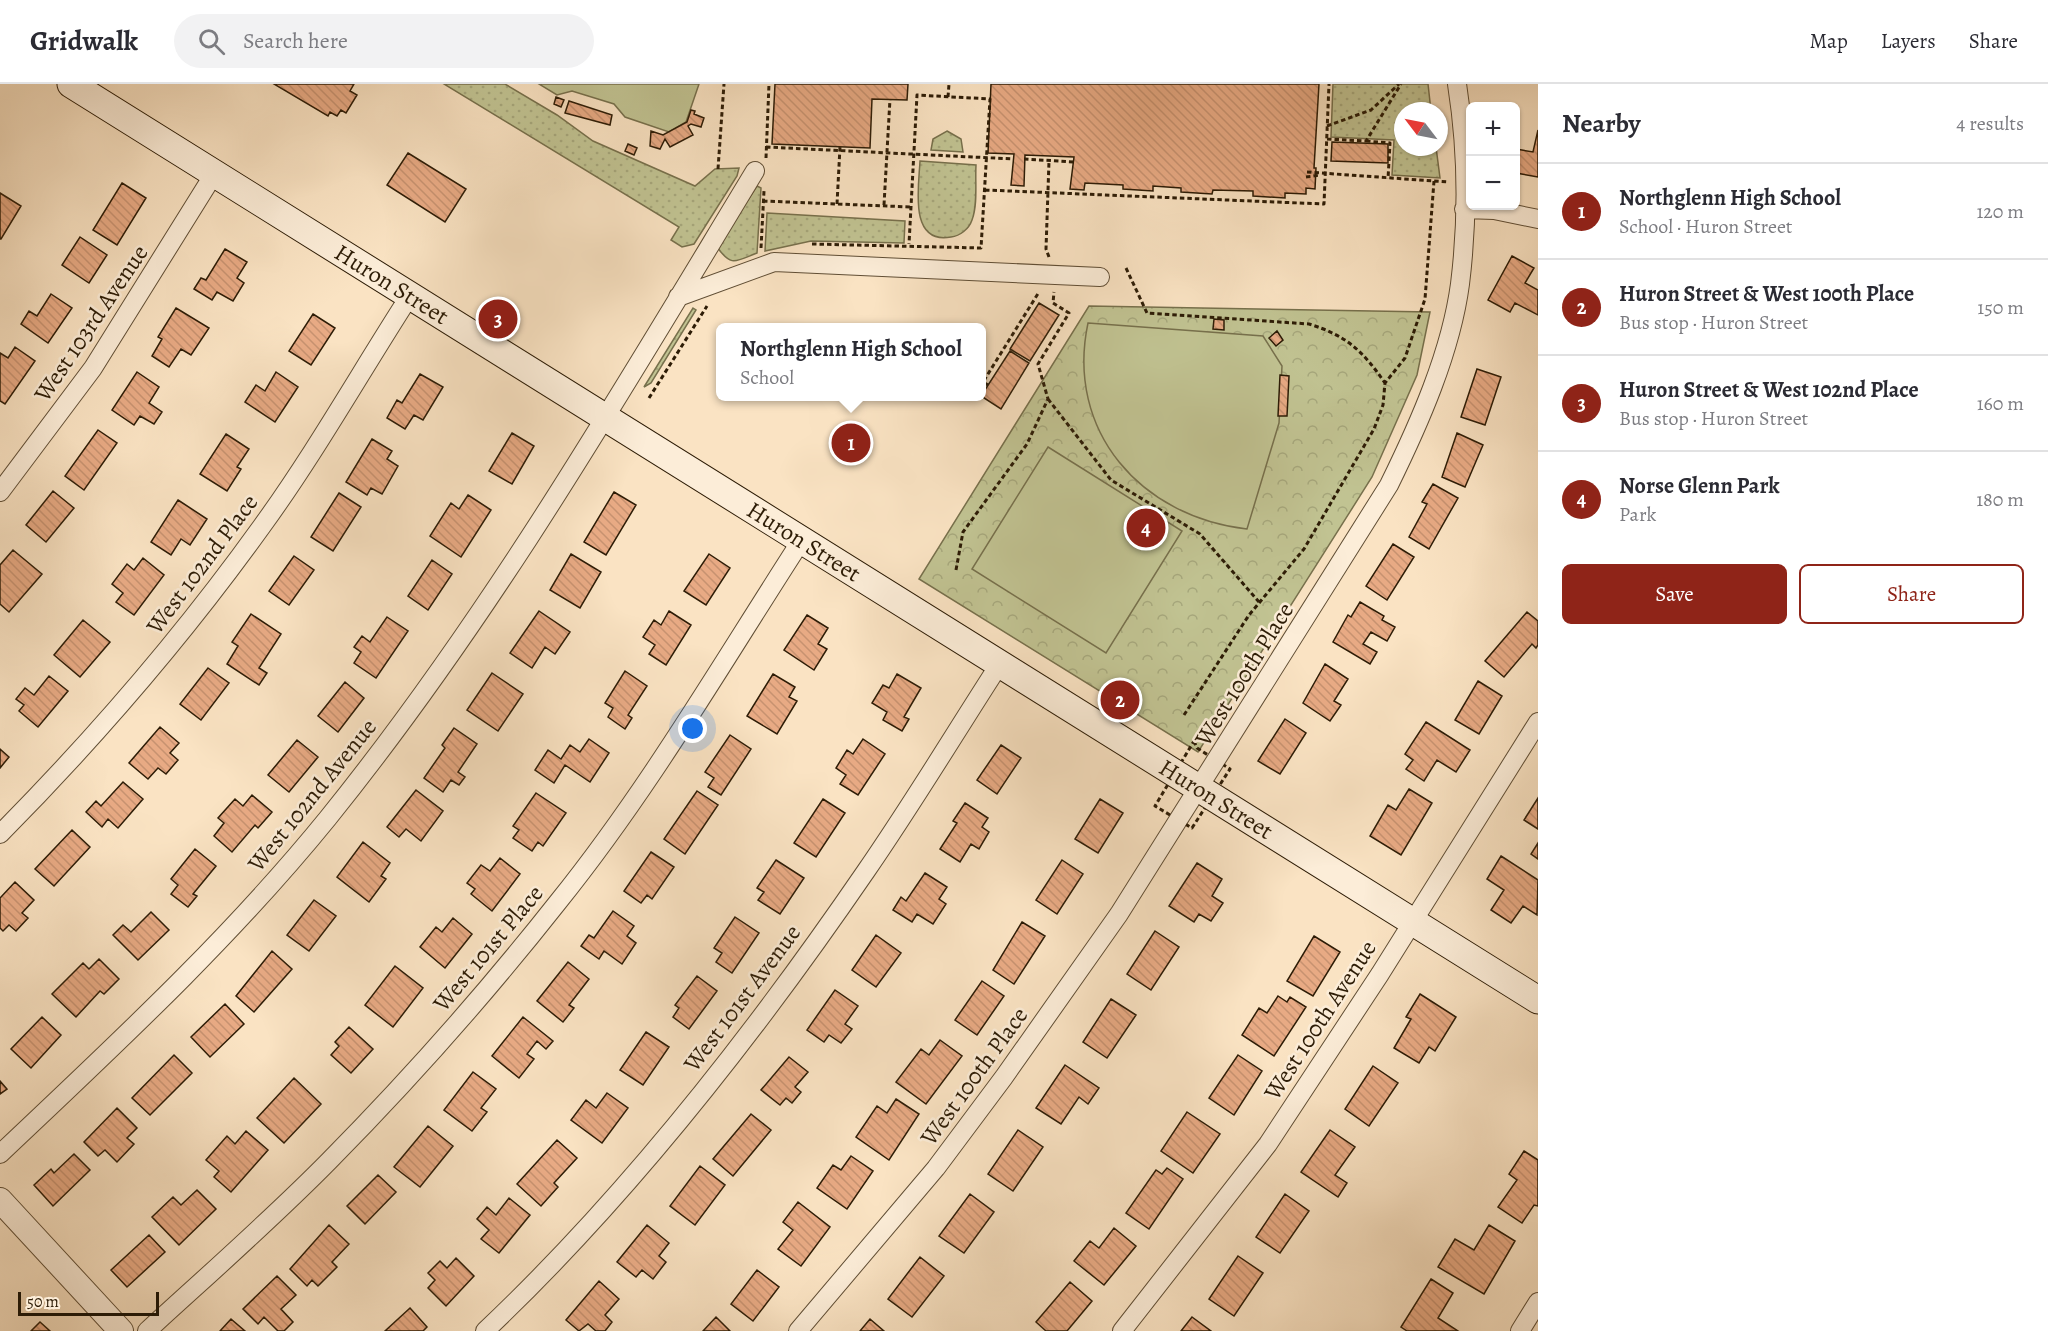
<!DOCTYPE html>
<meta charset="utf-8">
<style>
:root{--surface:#fff;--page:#f2f2f3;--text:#2b2b33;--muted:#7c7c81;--line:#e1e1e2;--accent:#8f2418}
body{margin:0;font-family:Alegreya,serif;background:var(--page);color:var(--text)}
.controls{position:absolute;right:18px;top:18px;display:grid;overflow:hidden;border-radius:9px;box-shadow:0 2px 4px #0004}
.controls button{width:54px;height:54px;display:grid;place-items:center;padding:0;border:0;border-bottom:2px solid var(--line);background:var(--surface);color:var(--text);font:30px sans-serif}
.compass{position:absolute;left:1394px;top:18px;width:54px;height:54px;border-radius:50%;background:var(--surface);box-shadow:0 2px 4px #0004;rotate:302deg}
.scale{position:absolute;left:18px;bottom:15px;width:141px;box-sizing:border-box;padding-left:6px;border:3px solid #2d1c06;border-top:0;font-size:16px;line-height:21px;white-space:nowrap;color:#2d1c06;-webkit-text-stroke:4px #fcedd8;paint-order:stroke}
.you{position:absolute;left:693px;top:645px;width:21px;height:21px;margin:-15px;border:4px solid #fff;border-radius:50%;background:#1a73e8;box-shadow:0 0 0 9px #1a73e833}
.badge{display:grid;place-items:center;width:39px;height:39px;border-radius:50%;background:var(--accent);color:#fff;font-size:20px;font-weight:700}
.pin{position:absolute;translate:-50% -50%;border:3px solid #fff;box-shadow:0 2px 6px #0006}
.popup{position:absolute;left:716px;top:239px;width:270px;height:78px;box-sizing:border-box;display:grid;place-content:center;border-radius:9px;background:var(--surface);filter:drop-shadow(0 2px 4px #0005);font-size:20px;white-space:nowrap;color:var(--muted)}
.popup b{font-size:22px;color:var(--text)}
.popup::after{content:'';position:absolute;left:50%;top:100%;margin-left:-12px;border:12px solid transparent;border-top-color:var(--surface)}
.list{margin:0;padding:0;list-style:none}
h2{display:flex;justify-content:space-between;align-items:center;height:78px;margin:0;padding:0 24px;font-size:26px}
h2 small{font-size:20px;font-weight:400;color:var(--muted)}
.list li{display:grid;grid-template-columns:39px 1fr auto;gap:18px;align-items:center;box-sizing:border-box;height:96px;padding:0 24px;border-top:2px solid var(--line)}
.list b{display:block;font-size:22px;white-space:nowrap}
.list p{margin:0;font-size:20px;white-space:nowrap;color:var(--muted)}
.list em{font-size:20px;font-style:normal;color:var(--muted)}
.actions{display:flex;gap:12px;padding:18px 24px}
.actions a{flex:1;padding:14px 0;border:2px solid var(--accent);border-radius:9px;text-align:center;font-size:21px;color:var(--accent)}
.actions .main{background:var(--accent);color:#fff}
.icon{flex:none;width:33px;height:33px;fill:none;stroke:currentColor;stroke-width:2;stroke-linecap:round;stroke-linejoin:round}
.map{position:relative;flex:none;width:1538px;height:1247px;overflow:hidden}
header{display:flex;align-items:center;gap:36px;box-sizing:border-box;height:84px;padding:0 30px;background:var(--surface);border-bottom:2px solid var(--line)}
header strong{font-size:28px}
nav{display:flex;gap:33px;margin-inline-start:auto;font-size:21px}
.search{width:420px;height:54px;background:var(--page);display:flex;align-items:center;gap:15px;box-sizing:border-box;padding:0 21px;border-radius:33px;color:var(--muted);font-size:22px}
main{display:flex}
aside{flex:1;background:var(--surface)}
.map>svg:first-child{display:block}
.grass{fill:url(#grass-dots);stroke:#77704c;stroke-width:1.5}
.forest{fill:url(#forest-crowns);stroke:#77704c;stroke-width:1.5}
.pitch{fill:#c1c392;stroke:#77704c;stroke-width:1.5}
.building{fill:url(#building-back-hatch);stroke:#2d1c06;stroke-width:1.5}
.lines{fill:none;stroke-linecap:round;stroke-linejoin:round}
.minor-casing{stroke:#604e35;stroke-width:20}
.tertiary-casing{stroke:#604e35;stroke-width:26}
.secondary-casing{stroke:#2d1c06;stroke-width:29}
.path{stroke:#2d1c06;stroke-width:3;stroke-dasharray:4.5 3;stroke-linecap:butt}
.minor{stroke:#fcedd8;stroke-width:18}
.tertiary{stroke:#fcedd8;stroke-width:24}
.secondary{stroke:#fcedd8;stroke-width:27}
.labels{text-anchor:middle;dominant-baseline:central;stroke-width:5;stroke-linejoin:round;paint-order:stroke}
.street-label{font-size:24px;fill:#2d1c06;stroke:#fcedd8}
</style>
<header>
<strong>Gridwalk</strong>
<div class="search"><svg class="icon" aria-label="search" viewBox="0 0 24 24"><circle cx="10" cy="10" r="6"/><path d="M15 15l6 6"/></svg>Search here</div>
<nav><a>Map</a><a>Layers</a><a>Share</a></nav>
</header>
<main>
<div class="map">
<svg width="1538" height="1247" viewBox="0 0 1538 1247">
<defs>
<pattern id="grass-dots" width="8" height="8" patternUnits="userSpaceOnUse" patternTransform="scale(1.5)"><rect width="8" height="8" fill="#c1c392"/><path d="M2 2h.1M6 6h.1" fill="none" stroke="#a6a77c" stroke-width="1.8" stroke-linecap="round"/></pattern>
<pattern id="forest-crowns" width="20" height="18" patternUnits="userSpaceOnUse" patternTransform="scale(1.5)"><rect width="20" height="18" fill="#c1c392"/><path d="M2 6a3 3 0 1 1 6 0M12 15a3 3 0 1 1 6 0" fill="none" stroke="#a6a77c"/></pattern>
<pattern id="building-back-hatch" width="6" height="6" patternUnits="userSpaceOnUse" patternTransform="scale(1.5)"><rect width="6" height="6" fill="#e8aa84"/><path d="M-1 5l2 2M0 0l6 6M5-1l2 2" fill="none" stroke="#c79270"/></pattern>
</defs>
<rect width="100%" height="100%" fill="#fae3c3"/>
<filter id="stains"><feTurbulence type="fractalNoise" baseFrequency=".00333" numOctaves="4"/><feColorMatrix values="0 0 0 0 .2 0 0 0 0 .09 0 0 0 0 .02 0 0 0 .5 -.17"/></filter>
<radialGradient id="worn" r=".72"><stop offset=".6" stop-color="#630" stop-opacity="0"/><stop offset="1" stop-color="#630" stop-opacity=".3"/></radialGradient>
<path class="grass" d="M444,0h61l52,31 36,26 102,45 20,-17 24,-1 -2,8 -43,68 -12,3 -11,-7 8,-13z
M1333,0h95l3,27h-28v36h33l4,31 -48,-3 2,-35 -63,-3z
M947,47l14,8 2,13 -32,-2 2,-11z
M920,77l56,4c-1,16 2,40 -4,55 -3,9 -12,16 -21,17 -43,8 -32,-52 -31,-76z
M757,102l4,2 -4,65c-21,8 -25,15 -40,-6z
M767,129l138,8 -1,22 -93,-2 -46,10z
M693,224l3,2 -45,73 -7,4z"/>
<path class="forest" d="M1089,222l341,6 -13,63 -45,102 -174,275 -279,-173z"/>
<path class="pitch" d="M539,0h160l-13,38 -17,10 -44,-15 -11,-13 -42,-13 -15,4z
M1088,239l175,13 19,30 -3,57 -32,106c-106,-12 -182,-98 -159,-206z
M1048,363l134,84 -76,122 -134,-84z"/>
<path class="building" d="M274,0h80l-4,7 7,4 -11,18 -5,-3 -4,6 -7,-4 -2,4z
M775,0h133l-1,16 -35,-1 -2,49 -98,-4z
M991,0h328l-5,84h2l-1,21 -9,-1v6l-21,-1v5l-32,-2v-5l-40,-1 -1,4 -31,-2v-4l-28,-2v5l-30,-2v-4l-38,-2 -1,7 -14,-1 4,-32 -49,-2 -1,31 -13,-1 3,-31 -26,-1z
M556,13l8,3 -3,7 -7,-3z
M569,17l43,14 -2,10 -45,-12z
M691,26l4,1 -1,3 10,4 -3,9 -10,-3 -3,2 5,9 -23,12 -5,-8 -5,10 -10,-3 1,-15 12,4 24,-13z
M1538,46v47l-22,-4v-24l17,3z
M1332,58l56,2v19l-57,-2z
M628,60l9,4 -3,7 -9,-4z
M408,69l58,36 -21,33 -58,-37z
M122,99l24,15 -29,47 -24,-15z
M0,109l21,13 -20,33h-1z
M80,153l27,18 -18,28 -27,-18z
M225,165l22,13 -10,16 7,5 -11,18 -16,-9 -5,8 -18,-11 7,-11 5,2z
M1512,172l22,12 -9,15 13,7v25l-23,-12 -5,9 -22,-12z
M51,210l21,14 -24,35 -27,-19 8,-13 8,5z
M1039,219l20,12 -29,46 -20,-12z
M176,224l33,20 -18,27 -10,-6 -12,18 -17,-11 10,-17 -4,-2z
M313,230l22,14 -24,37 -22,-14z
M1214,235l10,1v10l-11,-1z
M1277,247l6,9 -7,6 -7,-8z
M15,263l20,14 -30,43 -5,-3v-48l8,5z
M1010,267l19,12 -28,46 -20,-13z
M1477,285l24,8 -16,48 -24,-8z
M137,288l22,15 -10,16 13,9 -8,12 -14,-8 -6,9 -22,-15z
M276,288l22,15 -23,35 -30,-20 11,-17 9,6z
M420,290l23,13 -20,33 -9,-5 -9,14 -18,-11 10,-18 5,3z
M1280,291l9,1 -2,40h-9z
M98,346l19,13 -33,47 -19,-14z
M512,349l22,13 -22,38 -23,-13z
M1457,349l26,12 -18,42 -23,-10z
M226,350l23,15 -12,18 4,2 -14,22 -27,-17z
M372,355l20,12 -5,8 11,7 -16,28 -11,-6 -4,7 -21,-13z
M1433,400l25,14 -29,51 -20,-12 18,-33 -5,-2z
M53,407l21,17 -28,34 -20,-17z
M614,408l22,13 -30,50 -22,-13z
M339,409l22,14 -28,44 -22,-14z
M468,411l23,15 -30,47 -31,-21 21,-33 8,6z
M178,416l29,19 -17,26 -9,-6 -10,16 -20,-13z
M1393,460l21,13 -27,43 -21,-14z
M13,466l29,24 -33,38 -9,-8v-39z
M571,470l30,18 -21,36 -30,-18z
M709,470l21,14 -24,37 -22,-14z
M294,472l20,14 -25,35 -20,-14z
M143,474l21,17 -30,40 -18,-13 7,-9 -11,-9 15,-20 7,6z
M432,476l20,14 -24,36 -20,-14z
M1360,518l24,14 -2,4 13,7 -8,14 -16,-9 -8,12 14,8 -7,12 -37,-22 15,-27 3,2z
M539,527l31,21 -15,22 -10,-7 -13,21 -22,-15z
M669,527l22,14 -25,40 -17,-11 6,-9 -12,-8 11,-17 7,5z
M1527,528l11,9v24l-2,3 -4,-4 -28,33 -19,-16z
M251,530l30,20 -22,34 8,5 -8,12 -32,-21 11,-18 -6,-4z
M807,531l21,13 -10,16 9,5 -13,21 -30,-20z
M387,533l21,14 -32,47 -22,-15 7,-11 -7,-5 8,-11 8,6z
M83,536l27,22 -30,35 -26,-22z
M1325,580l23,15 -14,22 7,4 -11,16 -27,-18z
M208,584l21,15 -28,37 -21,-16z
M625,587l22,15 -19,29 4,3 -7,11 -17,-12 5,-9 -8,-5z
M492,589l31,21 -25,37 -31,-21z
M773,590l22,13 -6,10 8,4 -20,33 -30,-18z
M897,590l24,14 -17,29 5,2 -7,12 -19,-11 4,-8 -15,-9 11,-18 6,3z
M49,592l19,15 -30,36 -19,-16 5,-6 -8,-6 9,-11 9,7z
M1478,597l24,15 -23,38 -24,-14z
M345,598l19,16 -26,34 -20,-16z
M1285,635l21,14 -26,41 -22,-13z
M1426,638l44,28 -14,22 -19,-12 -13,21 -18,-12 7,-9 -8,-6z
M160,643l19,16 -9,10 8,7 -12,14 -8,-6 -10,11 -19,-16z
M454,644l23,16 -19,28 7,5 -6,8 -8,-5 -8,12 -19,-14 21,-30 -3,-3z
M730,651l21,14 -30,46 -13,-8 6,-9 -9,-6z
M589,655l20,14 -19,29 -25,-17 -11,18 -19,-13 13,-20 13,9 9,-14 10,7z
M863,655l22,15 -27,41 -18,-11 6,-9 -10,-7 11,-18 6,4z
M297,656l21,17 -29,35 -21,-17z
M1001,661l20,13 -24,36 -20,-14z
M0,665l9,8 -9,11z
M123,698l20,17 -25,29 -10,-9 -6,8 -16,-15 10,-11 5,5z
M1409,705l23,14 -31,52 -31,-19 18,-31 8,5z
M416,706l27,21 -22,30 -15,-12 -7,8 -12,-10z
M697,707l21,14 -33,49 -21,-15z
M536,709l30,20 -23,33 -5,-4 -6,9 -19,-13 6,-8 -6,-4z
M252,711l20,17 -14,16 -3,-3 -23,27 -18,-16 10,-13 -6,-5 17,-19 8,7z
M1538,714v31l-14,-9z
M823,715l22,14 -29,44 -22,-14z
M1100,715l23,14 -25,40 -23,-14z
M965,719l23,15 -6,9 7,5 -10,17 -8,-5 -11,18 -20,-13 17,-26 -4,-2z
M72,746l18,17 -36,39 -19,-17z
M363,758l27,21 -9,13 5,3 -17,23 -32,-25z
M1538,759v16l-7,-5z
M195,765l21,17 -23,28 4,2 -9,11 -17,-13 7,-9 -7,-6z
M651,768l23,15 -22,32 -5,-4 -6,8 -17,-12z
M1501,772l37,24 -1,35 -14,-9 -12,17 -20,-13 13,-20 -17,-11z
M500,774l20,16 -28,37 -21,-17 4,-5 -8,-6 14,-18 9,6z
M776,776l28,18 -24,36 -22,-14 6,-8 -7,-4z
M1062,776l21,14 -26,40 -21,-14z
M1197,779l25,16 -10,17 11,7 -12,18 -12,-7 -5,8 -25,-16z
M925,789l22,14 -8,12 7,5 -13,20 -16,-10 -5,8 -19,-12 8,-13 5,4z
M15,798l19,18 -12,13 6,5 -12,13 -7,-6 -6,6 -3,-3v-30z
M314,816l22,16 -27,35 -22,-16z
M613,827l21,15 -7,10 9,7 -14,21 -18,-13 -5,8 -18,-13 8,-11 5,3z
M151,828l18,18 -31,30 -25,-25 10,-10 8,7z
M735,833l24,16 -27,40 -16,-11 6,-9 -8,-5z
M453,834l19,16 -27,34 -25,-21 16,-20 6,5z
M1022,838l23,14 -31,48 -21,-14z
M1155,847l24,16 -28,43 -24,-16z
M876,851l25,18 -25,34 -24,-17z
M1314,852l26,16 -27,44 -26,-15z
M272,867l20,18 -38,43 -18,-16z
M99,875l20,20 -15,15 -4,-3 -24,26 -24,-23 31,-31 6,6z
M568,878l21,17 -20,26 5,3 -11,14 -26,-21z
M395,882l28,22 -30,39 -28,-22z
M697,892l20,15 -28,38 -16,-12 6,-9 -4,-3z
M982,897l22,15 -27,39 -22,-15z
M835,906l23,16 -13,18 7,5 -11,14 -12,-8 -5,7 -17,-12z
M1420,910l36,23 -21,34 -6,-4 -10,16 -25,-15 17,-29 -5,-2z
M1278,912l9,6 3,-5 16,10 -32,49 -32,-21 17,-27 8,5z
M1111,915l25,16 -29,43 -24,-16z
M225,920l19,20 -34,33 -19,-20z
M42,933l19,18 -30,33 -20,-19z
M523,933l30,24 -7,8 -9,-8 -10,13 7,5 -15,19 -27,-22z
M349,943l24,22 -22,24 -20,-18 8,-9 -4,-4z
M646,948l23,15 -26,38 -23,-15z
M940,956l22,16 -36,48 -30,-22 25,-33 8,6z
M174,971l18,18 -42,42 -18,-17z
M1238,971l24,16 -28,44 -25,-17z
M789,973l19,15 -13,15 6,5 -9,11 -6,-5 -6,7 -19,-15z
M1065,981l34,23 -11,16 -9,-7 -18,27 -25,-16z
M1373,982l25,17 -29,43 -24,-17z
M473,988l23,17 -15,19 6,4 -15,19 -28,-21z
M294,994l27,26 -37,39 -27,-25z
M0,997l7,8 -7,5z
M607,1009l21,15 -26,35 -31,-23 15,-20 10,8z
M896,1015l23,15 -30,46 -33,-23 21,-31 10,7z
M117,1024l20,20 -10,10 7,6 -17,18 -12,-12 -7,6 -14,-14z
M1187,1028l33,22 -27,39 -32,-22z
M751,1030l20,16 -38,46 -20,-17z
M428,1042l25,20 -33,41 -26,-20z
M1018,1046l25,17 -30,44 -25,-17z
M1330,1046l25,17 -20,28 12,8 -9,14 -37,-25z
M246,1047l22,19 -37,42 -17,-15 5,-6 -13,-11 21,-24 8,8z
M557,1056l20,18 -23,25 4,4 -17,19 -24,-22z
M1524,1067l14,9v46l-4,-1 -12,18 -24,-16 19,-27 -8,-6z
M74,1070l16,16 -37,36 -19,-21 17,-16 3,4z
M851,1072l22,15 -26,38 -30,-21 16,-23 8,5z
M700,1082l25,19 -30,40 -25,-19z
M1167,1084l16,11 -34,50 -23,-16 30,-43 6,4z
M378,1091l18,17 -31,32 -18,-18z
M197,1106l19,19 -37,36 -27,-28 21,-20 8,8z
M970,1110l24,18 -30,41 -25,-17z
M1285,1110l24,17 -29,42 -24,-16z
M509,1114l21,17 -31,38 -18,-14 8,-9 -12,-11 10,-12 9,8z
M798,1118l32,25 -29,39 -23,-17 15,-19 -10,-8z
M329,1141l20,19 -17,18 5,5 -19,19 -6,-6 -5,6 -17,-17z
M647,1141l22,18 -10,13 7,6 -13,17 -11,-9 -6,7 -19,-15z
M1489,1141l26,16 -31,53 -46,-27 17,-28 19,11z
M1114,1144l22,18 -32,39 -30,-24 16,-20 9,7z
M149,1151l16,17 -38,35 -16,-17z
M1238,1172l25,17 -29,43 -25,-17z
M920,1173l24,19 -32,41 -24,-18z
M456,1174l18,18 -28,30 -18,-18 7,-8 -7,-7 12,-12 7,7z
M757,1186l22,17 -26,34 -22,-17z
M277,1192l19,19 -15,14 12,13 -9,9h-6l-14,-14 -6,7 -15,-15z
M1431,1195l22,14 -15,25 20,13h-51l-6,-4z
M599,1197l20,18 -14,16 7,7 -7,9h-9l-8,-7 -9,7 -13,-11z
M1070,1198l22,19 -25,30h-21l-10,-9z
M410,1224l17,19 -4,4h-38z
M716,1233l14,14h-27z
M1192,1233l19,14h-30z
M231,1235l14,12h-25z
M870,1235l14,12h-24z
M40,1238l10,9h-19z"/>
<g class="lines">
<g class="minor-casing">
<path id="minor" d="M1464,125l30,1 44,9
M678,213l96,-35 326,15
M0,408l93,-124 121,-194
M0,750c95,-96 183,-198 262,-308 53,-73 98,-153 147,-229
M0,1070c114,-108 229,-214 328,-336 163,-202 293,-426 427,-647
M147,1247c61,-56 124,-111 182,-170 81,-82 158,-169 229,-259 91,-113 164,-239 243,-361
M485,1247c143,-135 270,-298 381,-460 47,-68 89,-138 133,-206
M798,1247l138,-163 68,-91 115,-163 270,-429c30,-61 62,-133 71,-201 8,-65 7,-136 -3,-200
M1122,1247l146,-187 112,-170 158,-252
M1520,1247l18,-29"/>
</g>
<g class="tertiary-casing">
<path id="tertiary" d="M0,1116l121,131"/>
</g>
<g class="secondary-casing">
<g id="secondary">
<path id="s1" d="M71,0l1467,916"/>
</g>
</g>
<path class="path" d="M948,13l1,-13
M1327,42l44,-16 28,-26
M1327,55l39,2 35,-57
M1366,57l24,2 -2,36
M766,63l248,12
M766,74l3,-74
M1024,75l50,3
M718,85l6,-85
M1307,88l141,10
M1306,93l14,-2
M985,106l339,14 5,-120
M763,117l148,6
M837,120l3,-57
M884,121l6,-106
M812,160l169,4 9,-149 -73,-4 -8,149
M761,164l3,-57
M1049,173l-3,-8 3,-88
M1126,184l21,45 162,11c38,12 53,26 76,59
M988,301l-5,-3 56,-90
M649,314l58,-92
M1048,315l63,81 89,54 59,68
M956,486l7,-38 64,-88 21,-45 -10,-35 31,-51 -16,-10 1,-11
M1184,631l65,-100 55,-66 70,-120 9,-24 2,-22 20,-25 20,-59 9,-118
M1194,657l3,7 33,21 -38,59 -37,-22z"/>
<use href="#minor" class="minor"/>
<use href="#tertiary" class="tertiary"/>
<use href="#secondary" class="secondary"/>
</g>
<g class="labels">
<g class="street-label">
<text stroke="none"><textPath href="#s1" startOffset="378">Huron Street</textPath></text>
<text transform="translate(91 239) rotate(-56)">West 103rd Avenue</text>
<text stroke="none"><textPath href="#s1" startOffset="864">Huron Street</textPath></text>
<text transform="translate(202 480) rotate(-53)">West 102nd Place</text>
<text transform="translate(1244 590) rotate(-58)">West 100th Place</text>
<text transform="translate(312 711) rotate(-51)">West 102nd Avenue</text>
<text stroke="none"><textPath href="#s1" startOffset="1350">Huron Street</textPath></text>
<text transform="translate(488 864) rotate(-50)">West 101st Place</text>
<text transform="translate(742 914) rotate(-53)">West 101st Avenue</text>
<text transform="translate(1320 936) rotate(-57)">West 100th Avenue</text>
<text transform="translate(974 992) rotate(-54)">West 100th Place</text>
</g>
</g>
<rect width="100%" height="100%" filter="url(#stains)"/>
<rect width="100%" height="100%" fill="url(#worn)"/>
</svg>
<div class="controls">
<button>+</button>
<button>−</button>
</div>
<svg class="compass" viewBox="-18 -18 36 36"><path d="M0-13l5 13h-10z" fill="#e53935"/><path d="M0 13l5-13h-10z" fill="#7c7c81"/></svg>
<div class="scale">50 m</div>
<div class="you"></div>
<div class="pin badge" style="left:851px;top:359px">1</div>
<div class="popup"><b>Northglenn High School</b>School</div>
<div class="pin badge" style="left:1120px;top:616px">2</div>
<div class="pin badge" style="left:498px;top:235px">3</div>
<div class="pin badge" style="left:1146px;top:444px">4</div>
</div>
<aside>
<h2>Nearby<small>4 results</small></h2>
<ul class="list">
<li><span class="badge">1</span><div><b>Northglenn High School</b><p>School · Huron Street</p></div><em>120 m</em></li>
<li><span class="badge">2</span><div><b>Huron Street &amp; West 100th Place</b><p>Bus stop · Huron Street</p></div><em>150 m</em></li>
<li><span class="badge">3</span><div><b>Huron Street &amp; West 102nd Place</b><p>Bus stop · Huron Street</p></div><em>160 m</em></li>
<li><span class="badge">4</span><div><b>Norse Glenn Park</b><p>Park</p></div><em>180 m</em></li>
</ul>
<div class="actions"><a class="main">Save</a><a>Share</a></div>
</aside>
</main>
